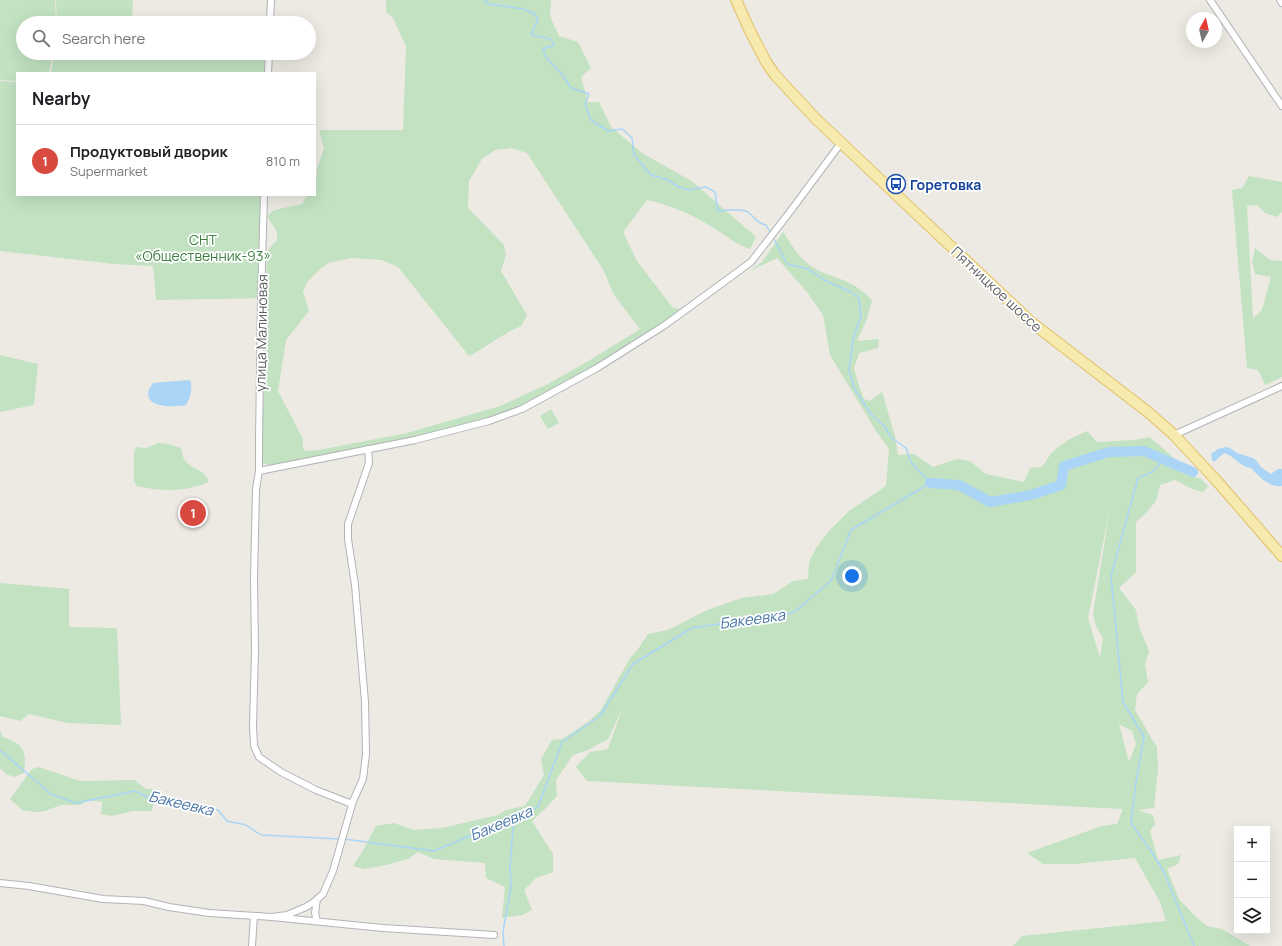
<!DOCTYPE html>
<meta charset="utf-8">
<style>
:root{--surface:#fff;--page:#f6f6f6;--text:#202124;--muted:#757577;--line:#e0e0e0;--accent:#d8493f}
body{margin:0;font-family:Manrope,sans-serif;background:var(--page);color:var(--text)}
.controls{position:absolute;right:12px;bottom:12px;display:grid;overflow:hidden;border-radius:0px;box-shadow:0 4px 16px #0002}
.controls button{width:36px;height:36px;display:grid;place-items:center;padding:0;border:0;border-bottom:1px solid var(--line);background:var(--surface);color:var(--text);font:20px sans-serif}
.compass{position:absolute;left:1186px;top:12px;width:36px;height:36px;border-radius:50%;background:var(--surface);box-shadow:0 4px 16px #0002;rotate:8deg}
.you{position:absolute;left:852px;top:576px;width:14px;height:14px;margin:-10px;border:3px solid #fff;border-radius:50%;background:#1a73e8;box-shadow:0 0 0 6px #1a73e833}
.badge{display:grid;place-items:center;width:26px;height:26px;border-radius:50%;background:var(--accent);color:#fff;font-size:13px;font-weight:700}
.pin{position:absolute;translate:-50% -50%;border:2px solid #fff;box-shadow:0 1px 4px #0006}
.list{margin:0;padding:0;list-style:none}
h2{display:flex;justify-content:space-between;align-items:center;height:52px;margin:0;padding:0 16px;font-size:17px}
h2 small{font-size:13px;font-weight:400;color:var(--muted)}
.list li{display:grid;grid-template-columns:26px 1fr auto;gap:12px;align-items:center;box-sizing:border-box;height:72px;padding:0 16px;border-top:1px solid var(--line)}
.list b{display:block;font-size:15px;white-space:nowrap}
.list p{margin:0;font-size:13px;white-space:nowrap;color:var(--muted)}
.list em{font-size:13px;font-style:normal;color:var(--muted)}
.icon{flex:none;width:22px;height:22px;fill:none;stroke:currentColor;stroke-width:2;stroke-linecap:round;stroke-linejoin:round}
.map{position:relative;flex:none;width:1282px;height:946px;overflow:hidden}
.search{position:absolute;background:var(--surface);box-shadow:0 4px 16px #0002;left:16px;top:16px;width:300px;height:44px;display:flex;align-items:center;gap:10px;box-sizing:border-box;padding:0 14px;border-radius:22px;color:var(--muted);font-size:15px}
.panel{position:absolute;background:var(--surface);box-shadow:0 4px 16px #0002;left:16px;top:72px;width:300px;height:124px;border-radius:0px}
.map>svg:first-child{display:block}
.green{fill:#c2e2c2;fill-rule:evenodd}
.water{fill:#aad5f6}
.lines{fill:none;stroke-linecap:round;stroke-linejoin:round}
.stream{stroke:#aad5f6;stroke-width:1.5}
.river{stroke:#aad5f6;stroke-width:10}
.street-casing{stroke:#b1b4b7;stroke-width:8}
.primary-casing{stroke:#e3bf66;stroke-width:12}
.street{stroke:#fff;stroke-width:6}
.primary{stroke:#f7eaae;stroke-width:10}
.labels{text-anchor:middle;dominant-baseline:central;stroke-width:3.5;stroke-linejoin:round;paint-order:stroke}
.transit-label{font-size:14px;font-weight:bold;fill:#164399;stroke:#fff;text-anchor:start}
.park-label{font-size:14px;fill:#3d8040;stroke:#fff}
.street-label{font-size:14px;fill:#5c5f63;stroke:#fff}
.water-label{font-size:15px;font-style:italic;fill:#4977a6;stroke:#fff}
</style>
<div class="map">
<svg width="1282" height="946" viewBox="0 0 1282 946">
<rect width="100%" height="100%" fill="#edeae3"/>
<path class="green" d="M0,0h55l1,23h-33v30h30l-4,20h-32v8l-17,-1z
M56,0h77l-1,23h-75z
M386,0h165l-1,16 9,20 19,6 13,26 -10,9 7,25h11l12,25 31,26 51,29 63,55 -6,12c-13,-4 -23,-13 -35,-20 -21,-14 -44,-24 -68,-29l-24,32 14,29 36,47 8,1 -22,17 -54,35 -85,46 -19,8 -29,9 -44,10 -157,32 -8,-3 -1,-8 5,-204 10,-11v-8l-10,-16 7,-6 28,-6 5,-9h8l2,-26 7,-21 -5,-18h84l3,-84 -13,-28 -7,-6zM511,148l16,5 77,118 10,24 26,34 -50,31 -42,24 -48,22 -93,27 -88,17 -14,1 -2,-3v-9l-25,-48 8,-51 23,-29 -6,-19 4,-10 12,-12 9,-7 23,-5 31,2 16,7 71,89c18,-9 34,-23 52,-30l6,-11 -26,-44 5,-16 -2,-10 -36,-37 1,-27 13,-22 13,-9z
M54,53h140l71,3 -1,17h-213z
M0,81l17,1v113h245l1,103 -107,2 -3,-34 -39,-2 -114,-13z
M1249,176l33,6v30l-5,5 -12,-4 -8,-8 -10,1 6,112 9,-8 9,-33 -16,-3 -3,-12 3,-14 15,12 12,1v116l-17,8 -7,-15 -11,-2 -15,-178 10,-2z
M783,232c7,11 15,24 25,32 11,9 27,12 39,18 10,4 18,11 25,18l-5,19 -10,22 22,-2 -1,9 -19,5 -5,15 5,18 5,13 6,2 12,-9 13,44 3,19 16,-1 19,13 24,-8 13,2 16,13 38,8 6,-14 12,-1 10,-15 16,-12 19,-9 10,11 38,-2 14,-3 16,13 18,17 7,9 11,3 7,7 -5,6 -11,-3 -17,-9 -15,5 -4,16 -9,11 -11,10v50l-17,16 17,22 3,17 10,24 -4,14 3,17 -11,12 -2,16 9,15 4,8 9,14 1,22 -4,39 -16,2 15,5 2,9 -5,7 8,29 23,-5 -3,9 -11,5 12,30 17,18 11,9 15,3 28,17h-237l9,-10 144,-15 -6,-19 -25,-44 -60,6h-32l-16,-11 75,-27 15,-2 6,-15 -536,-28 -11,-14 14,-15 18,-3 14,-40 -14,30 -20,11 -15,5 -17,25 1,16 -14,15 -11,10 21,33v18l-17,6 -12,12 8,20 -10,5 -20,3 3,-31 -19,-9 -1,-15 -51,-4 -16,-7 -10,7 -22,6 -22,4 -11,-3 12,-19 11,-21 18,-3 20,7 28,-2 56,-13 8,-5 19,-4 19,-31 -3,-16 11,-19 10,-1 26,-17 13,-12 29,-52 8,-9 10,-15 20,-4 39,-20 35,-12 31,-4 20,-13 15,-2 1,-17 7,-14 13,-17 20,-20 37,-25 3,-37 -13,-18 -46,-76 -7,-40 -16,-23 -30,-34 -27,13 12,-9zM1110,508l-17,106 3,12 7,12 -3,20 -12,-40zM1119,724l13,7 4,13 -7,18z
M0,355l38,9 -4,41 -34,7z
M551,409l8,14 -11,6 -8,-13z
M158,443l10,1 13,4c3,25 22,16 28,34 -25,10 -46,10 -72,4l-3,-5v-28l2,-6 10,1z
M0,583l69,6v38l48,1 4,97 -53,-2 -39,-9 -9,7 -20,-5z
M0,731l3,6c21,7 24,14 21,36l-10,4 -8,-3 -6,-6z
M39,767l41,14 54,-1 12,9h8l2,9 -5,13h-18l-21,5 -11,-2 1,-12 -14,-2 -8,5h-19l-16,6 -9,1 -14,-2 -12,-11 22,-30z"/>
<path class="water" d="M189,380l2,2c1,9 -1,16 -5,23 -15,3 -51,2 -33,-22z
M1226,447l4,1 7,5 16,5 3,2 5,7 10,7 7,-5h4v17c-12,2 -23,-9 -31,-18 -11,-1 -18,-13 -27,-15l-10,9 -2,-2 -1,-6 7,-5z"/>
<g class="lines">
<path class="stream" d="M484,0l5,4 34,5 12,5 3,7 -5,8 -1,6 19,4 3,6 -11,4 3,8 18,20 7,11 18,6 -4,10 6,16 17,11 14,-2 10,9 2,17 17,20 17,5 11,7 10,3 17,-3 9,5 3,19c9,-1 21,-3 30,1 7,5 8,11 18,13l4,7
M1164,459l-12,13 -14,6 -27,98 12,126 21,35 -8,45 -5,41 20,28 13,21 30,74
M0,750l51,44 25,9 59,-12 14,7 18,1 51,11 9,11 19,4 15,10 79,4
M344,839l90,12 104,-44 24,-65 38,-26 33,-52 59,-36 101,-15 38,-32 20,-51 79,-47 -19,-21 -5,-14 -14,-10 -8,-12 -13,-12 -17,-26 -5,-18 4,-31 8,-23 -2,-18 -8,-6 -25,-11 -18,-12 -21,-5 -14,-27
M504,946l-1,-14 8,-45 -1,-21 4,-49"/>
<path class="river" d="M930,483l29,2 31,17 41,-7 30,-10 3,-19 45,-14 35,-1 49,21"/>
<g class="street-casing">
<path id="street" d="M1210,0l72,106
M1280,0l2,3
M270,23l1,-23
M268,73l1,-20
M264,195l-3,105 -2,140v31l-3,18 -2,89 1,72 -2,76 1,20 5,11 22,15 35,18 36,14
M1174,435l108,-49
M259,471l156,-31 74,-19 33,-12 75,-41 68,-43 86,-63 38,-49 52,-70
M0,883l29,3 74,13 41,2 25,6 40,6 63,4 111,11 111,7
M272,917l15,-2 19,-8 8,-5 9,-8 10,-23 20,-70 10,-22 3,-25 -1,-52 -10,-117 -7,-46v-15l21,-61 -1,-14
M317,921l-2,-8 2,-14
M252,946l2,-30"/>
</g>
<g class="primary-casing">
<path id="primary" d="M736,0l13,29 17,33 9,13 41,44 215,203 117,90 26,23 42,45 66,76"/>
</g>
<use href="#street" class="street"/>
<use href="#primary" class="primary"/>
</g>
<defs>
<g id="bus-ring" transform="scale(1)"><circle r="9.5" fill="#fff" stroke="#1a4fb4" stroke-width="1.5"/><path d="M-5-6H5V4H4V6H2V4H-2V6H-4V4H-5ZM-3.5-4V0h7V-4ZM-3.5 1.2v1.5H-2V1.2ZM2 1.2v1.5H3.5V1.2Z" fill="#1a4fb4"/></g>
</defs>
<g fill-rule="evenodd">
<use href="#bus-ring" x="896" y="184"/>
</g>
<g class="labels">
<g class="transit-label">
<text x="910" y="184">Горетовка</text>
</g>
<g class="park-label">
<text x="203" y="239">СНТ<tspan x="203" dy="16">«Общественник-93»</tspan></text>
</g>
<g class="street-label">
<text transform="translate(997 289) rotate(43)">Пятницкое шоссе</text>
<text transform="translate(261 333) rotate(-89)">улица Малиновая</text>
</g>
<g class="water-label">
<text transform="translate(752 619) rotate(-8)">Бакеевка</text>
<text transform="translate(181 803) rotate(13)">Бакеевка</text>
<text transform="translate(501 823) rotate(-23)">Бакеевка</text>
</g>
</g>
</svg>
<div class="controls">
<button>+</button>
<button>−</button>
<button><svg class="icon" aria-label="layers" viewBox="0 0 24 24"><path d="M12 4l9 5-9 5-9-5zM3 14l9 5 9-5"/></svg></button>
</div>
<svg class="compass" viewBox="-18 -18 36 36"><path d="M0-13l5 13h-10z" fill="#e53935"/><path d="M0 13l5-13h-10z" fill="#757577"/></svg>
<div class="you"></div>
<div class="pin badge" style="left:193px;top:513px">1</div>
<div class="search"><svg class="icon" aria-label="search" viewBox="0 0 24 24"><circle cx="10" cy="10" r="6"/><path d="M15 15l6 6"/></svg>Search here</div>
<section class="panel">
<h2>Nearby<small></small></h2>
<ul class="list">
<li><span class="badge">1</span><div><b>Продуктовый дворик</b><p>Supermarket</p></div><em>810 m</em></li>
</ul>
</section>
</div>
